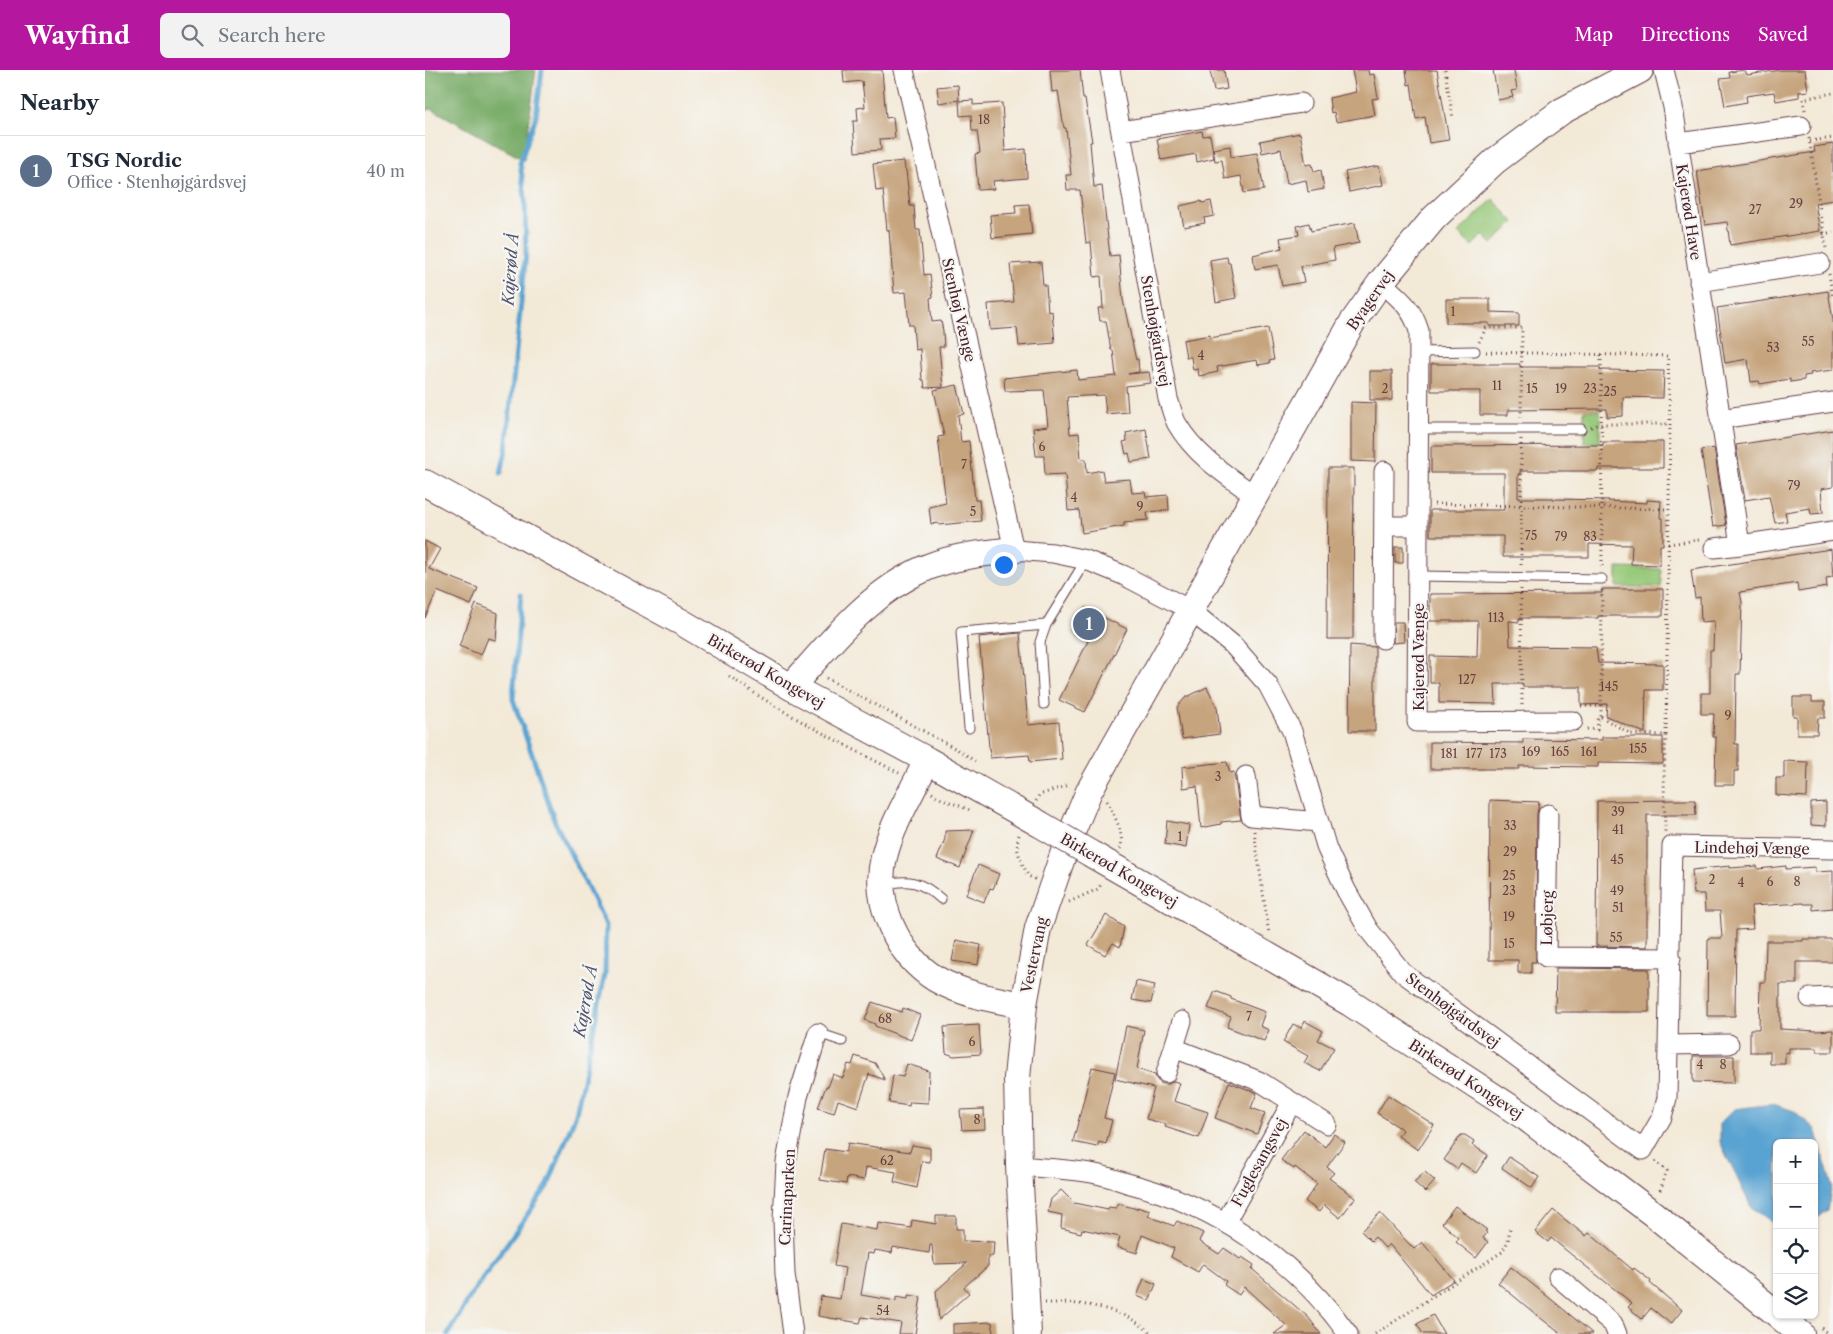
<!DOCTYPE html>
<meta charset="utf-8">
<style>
:root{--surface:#fff;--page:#f2f2f3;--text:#1f2937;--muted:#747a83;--line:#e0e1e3;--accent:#b5179e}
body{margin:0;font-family:"Libre Caslon Text",serif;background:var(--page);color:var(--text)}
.controls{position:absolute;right:15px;bottom:15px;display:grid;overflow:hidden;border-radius:8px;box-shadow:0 1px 4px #0004}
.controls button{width:45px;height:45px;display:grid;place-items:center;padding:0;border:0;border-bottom:1px solid var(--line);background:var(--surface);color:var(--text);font:25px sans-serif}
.you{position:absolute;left:578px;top:494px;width:18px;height:18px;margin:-12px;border:4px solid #fff;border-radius:50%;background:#1a73e8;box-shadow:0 0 0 8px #1a73e833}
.badge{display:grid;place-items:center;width:32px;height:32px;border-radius:50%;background:var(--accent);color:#fff;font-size:16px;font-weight:700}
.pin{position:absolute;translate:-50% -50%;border:2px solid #fff;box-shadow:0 1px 5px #0006}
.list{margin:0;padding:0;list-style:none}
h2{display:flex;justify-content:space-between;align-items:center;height:65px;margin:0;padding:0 20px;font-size:21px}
h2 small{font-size:16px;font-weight:400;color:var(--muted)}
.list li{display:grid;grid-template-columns:32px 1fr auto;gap:15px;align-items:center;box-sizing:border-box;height:70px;padding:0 20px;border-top:1px solid var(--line)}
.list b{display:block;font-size:19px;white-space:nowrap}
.list p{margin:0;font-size:16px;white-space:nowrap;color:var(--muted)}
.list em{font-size:16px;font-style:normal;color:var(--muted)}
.icon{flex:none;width:28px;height:28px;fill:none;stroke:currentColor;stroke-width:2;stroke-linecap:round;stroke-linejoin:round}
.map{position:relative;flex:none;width:1408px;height:1264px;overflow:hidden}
header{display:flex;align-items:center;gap:30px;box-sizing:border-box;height:70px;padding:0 25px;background:var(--accent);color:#fff}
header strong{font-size:24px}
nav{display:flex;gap:28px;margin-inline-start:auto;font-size:18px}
.search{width:350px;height:45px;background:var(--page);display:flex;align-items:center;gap:12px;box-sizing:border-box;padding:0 18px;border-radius:8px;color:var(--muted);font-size:19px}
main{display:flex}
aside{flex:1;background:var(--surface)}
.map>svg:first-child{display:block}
.green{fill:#96c878;stroke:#707452}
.forest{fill:#78ac68;stroke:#61664a}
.water{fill:#59a3d1;stroke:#52617e}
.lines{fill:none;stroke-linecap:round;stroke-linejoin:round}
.stream{stroke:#59a3d1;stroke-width:5}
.building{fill:#c6a47e}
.lane-casing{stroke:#633d45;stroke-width:11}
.street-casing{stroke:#633d45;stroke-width:21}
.secondary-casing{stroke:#633d45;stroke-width:28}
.path{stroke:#633d45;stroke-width:3;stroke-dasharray:1 4;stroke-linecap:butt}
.lane{stroke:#fff;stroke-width:9}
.street{stroke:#fff;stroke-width:19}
.secondary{stroke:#fff;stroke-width:26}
.secondary-bridge-casing{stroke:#633d45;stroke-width:28;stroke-linecap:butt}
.secondary-bridge{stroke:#fff;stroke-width:26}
.labels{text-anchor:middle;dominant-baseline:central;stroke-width:4.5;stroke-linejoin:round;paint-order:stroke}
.number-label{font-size:12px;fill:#694040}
.street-label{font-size:15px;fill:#4a1f2b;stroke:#f6f6f2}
.water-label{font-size:16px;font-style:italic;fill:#50546d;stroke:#f6f6f2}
</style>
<header>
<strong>Wayfind</strong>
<div class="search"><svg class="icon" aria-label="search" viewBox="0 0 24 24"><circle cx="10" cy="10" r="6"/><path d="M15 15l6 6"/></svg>Search here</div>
<nav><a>Map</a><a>Directions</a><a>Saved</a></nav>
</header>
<main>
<aside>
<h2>Nearby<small></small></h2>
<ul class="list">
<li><span class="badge" style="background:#5c6f8a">1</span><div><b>TSG Nordic</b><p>Office · Stenhøjgårdsvej</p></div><em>40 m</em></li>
</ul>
</aside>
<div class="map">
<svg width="1408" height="1264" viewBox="0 0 1408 1264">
<rect width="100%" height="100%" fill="#f6f6f2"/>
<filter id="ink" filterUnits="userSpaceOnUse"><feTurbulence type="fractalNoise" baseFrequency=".02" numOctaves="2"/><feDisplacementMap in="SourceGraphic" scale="10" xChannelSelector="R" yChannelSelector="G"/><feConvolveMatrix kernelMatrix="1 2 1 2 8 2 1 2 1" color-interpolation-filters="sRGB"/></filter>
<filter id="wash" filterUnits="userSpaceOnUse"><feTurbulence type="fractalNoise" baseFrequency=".0096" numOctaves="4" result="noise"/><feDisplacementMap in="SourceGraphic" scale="20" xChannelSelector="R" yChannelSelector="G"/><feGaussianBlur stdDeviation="1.12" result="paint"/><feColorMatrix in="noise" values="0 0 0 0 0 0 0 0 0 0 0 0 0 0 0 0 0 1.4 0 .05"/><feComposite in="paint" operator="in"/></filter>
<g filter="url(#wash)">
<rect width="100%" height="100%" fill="#f3e9d7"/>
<path class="green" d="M1068,129l21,23 -22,22 -9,-9 -11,11 -14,-13z
M1159,340h16v33h-16z
M1192,498l44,1v18h-44z"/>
<path class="forest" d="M0,0h111l-12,90 -92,-51 -7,2z"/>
<path class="water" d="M1348,1034l21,7 21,18 17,57 -5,24 -13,10v-77h-37v80l-5,-1 -21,-15 -31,-65v-19l14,-14z"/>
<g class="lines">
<path class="stream" d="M76,403l5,-23 20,-197 -1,-56 -5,-34 16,-47 6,-46
M23,1264l25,-42 75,-107 28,-71 29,-140 1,-49 -51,-103 -42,-123 8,-105"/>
</g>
<g id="blocks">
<path class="building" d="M418,0h39l4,48 7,-1 2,21 -15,1 1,11 -26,2 -2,-31h5l-1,-13 8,-1 -3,-26 -18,2z
M625,0h30l3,29h2l7,43h-2l4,45 8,-1 8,70 9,-1 4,45 13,60 2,-1 1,13 -11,2 21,-2 2,11 -25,3 2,26 -22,2 -2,-19 -37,2 3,37 9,-1 2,26h5l1,14 15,-3 2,11 26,-2 2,14 13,-1 1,5 22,-2 1,15 -22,2 1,8 -24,2v4l-42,7 -3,-23 -11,1 -3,-37 -20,1 -1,-19h-8l-3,-28 15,-2 -4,-36 -39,1 -1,-13 73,-8 1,10 38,-4 -3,-26h-2l-5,-29h-6l-2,-13h5l-2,-32 -7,1 -3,-35 -5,1 -6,-53h-13l-1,-15h5l-5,-47h-2l-6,-37 -6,1z
M785,0h14l3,19 -13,2z
M927,0h16l1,5 5,-1 4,24 -6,1 3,16 -39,7 -2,-10 -3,1 -2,-15 27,-6z
M981,0h31l12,70 -20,3 -4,-26 -9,2 -5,-35 -3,1z
M1068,0h21l3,20 -6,1 2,6 -15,3z
M1320,0l2,5 34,-5h24l3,21 -9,1v5l-23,4 -2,-9 -28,4 1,6 -22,4 -5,-27 10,-1 -1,-6z
M533,15l1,15 -20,3 -2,-16z
M548,30v5l29,-2 3,48 21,-2 1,29 -34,3 1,8 -16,1 -3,-36 5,-1 -3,-22h-5l-1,-16 -11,1 -1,-15z
M777,61l1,5 7,-1 4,23 -17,4 -1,-8 -35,6 -4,-21z
M875,63l6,32 6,-1 2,8 7,-2 3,19 -16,3 -2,-12 -19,4 -6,-35 -19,4 -2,-12z
M1408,74v56l-18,3 5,28 -90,14 -3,-23 -22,3 -8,-54 118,-19 -1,-5z
M805,76l1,11 26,-4 7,37 -20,3 -3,-17 -16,3 -3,-19 -7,1 -2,-12z
M479,91l1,9h1l4,36h4l2,24h4l4,45 6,-1 3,23 -3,1 2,24 9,-1 2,10 1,16h-5l4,40 -18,1 -1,-8h-2l-2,-31 -5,1 -2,-25h-4l-3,-33 -12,1 -5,-63h-2l-4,-40 -7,1 -3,-27z
M954,96l4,19 -34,7 -4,-20z
M776,131l1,2 9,-2 3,15 -10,2 1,5 -21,4 -4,-21z
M604,134l3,30 -40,4 -2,-23 26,-2 -1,-8z
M884,153l2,8 44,-8 4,20 -26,5 2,12 -34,6 3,16 -22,4 -4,-21 -23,4 -2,-14 29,-7 -2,-10 19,-3 -2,-9z
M802,187l1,6h2l6,35 -20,4 -6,-42z
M616,192l2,23h3l2,27 4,-1 3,32 -36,3 -2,-18 -27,2 -2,-26 26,-2 -4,-38z
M1403,221l5,29v50l-23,3 1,2 -7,1v4l-14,2v-3l-30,5 -1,-3 -8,1 -3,-23 -23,4 -8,-55z
M1021,229h44v13l29,1v13h-30v-3h-43z
M843,258l6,32 -5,1 1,2 -12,2 -1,-5 -40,7 1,5 -19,4 -1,-7 -5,1 -2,-13h-5l-3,-17 27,-5v3z
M1006,294h89v3h80v3l64,1 -1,27 -40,-1v19l-16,1v-8l-99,1v5h-28v-24h-49z
M945,301h22v29h-22z
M532,315l7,29 -6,1 3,27 8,-1 6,59h4l2,21 -42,4 -1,-2 -7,1 -2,-17 17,-4 -8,-66 6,-1 -10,-46z
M926,332l25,1 -1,59 -24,-1z
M721,359l5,30 -20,3 -2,-9 -3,1 -3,-12 4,-1 -1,-8z
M1408,360v57l-12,2 2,24 -12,1 -1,-6 -25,4 2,9 -12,2 -6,-27 -24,4 -9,-55z
M1178,372h60v26h-65v3h-78v3h-2v24h35v1l56,1 -1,1 39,2v-3l14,1 -1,17h3v27h-3v20l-29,-1 1,-19 -43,-1v13h-86v-21h-73v-26h74v-37h-73v-27l172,-1z
M1289,378l12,77 -13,2 -12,-77z
M903,398h26l-1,171h-26z
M0,471l15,8 -11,20 49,19 -7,17 -34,-14 -12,27z
M970,477h8v16h-8z
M1406,479l2,28 -7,1 1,9 -29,5 -1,-9 -57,9 2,10 -2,72h-4l-1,70h3v27h-4v14h-19l1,-48h-3l1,-23h-13v-21h9v-43h3l1,-29 -13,1 -1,-25 -5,1 -4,-28z
M1177,519h61v27h-65v2h-79v4l-10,-1 1,25 86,1 2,16 65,1v26h-17l-1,43 -39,-17 1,-12 -26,1v-18h-58v-3h-28l1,20 -57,-1v-20h-9v-27l47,1 1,-36h-48v-27l172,-1z
M51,534l22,9 -2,27 -8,-2 -7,17 -22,-9z
M660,538l42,21 -42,83 -26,-12 29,-59 -15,-7z
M969,552h9l1,20 -11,1z
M595,563l8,92 31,-3 3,37 -32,3 -1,-7 -39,3 -11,-121z
M925,575l25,2v84h-26z
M782,617l10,20 3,27 -38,5 -5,-32 8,-9z
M1368,627h19v5h13v16h-7l-1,16h-20v-18h-4z
M1177,667h61v27l-65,-1v4l-79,-1v3h-89v-27l93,1v-4l79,1z
M1359,691l24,1 -1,35 -31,-2v-17h8z
M802,692l3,11 4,-1 7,48 -20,2v2l-20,4 -4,-42 -14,2 -1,-21z
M1065,730l49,2 -2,12 -1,148h-5v11h-13v-13h-29z
M1255,730h15l1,15h-49v132l-51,-1 1,-145z
M1401,732v24l-15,-1v-22z
M742,751l22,4 -3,23 -21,-4z
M549,760l-14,38 -23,-9 8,-20v-8z
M553,795l21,9 -6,15 -3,-1 -6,14 -18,-7z
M1305,796v2l27,-2 1,3 28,-3v3l29,-2v5l18,-1v37l-20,2v-6h-9v-1l-53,3 2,23 -17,1 -1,86h-28l1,-78h14l-2,-27h-15l-1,-17h-10l-2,-24z
M681,845l18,12 -4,20 -7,-4 -8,12 -17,-10z
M1378,869h30v23h-36v22h-17v45l37,2 16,-1v22h-16v-4h-28v5l-4,-1v12h-15v-12h-20v-23h9l1,-47h5l1,-41h37z
M531,870l25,5 -3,20 -26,-4z
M1131,898l93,1v43h-94z
M711,911l19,4 -4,18 -19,-3z
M790,921l16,6v2l34,13 -5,14 9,4 -5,11 -37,-14 4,-10 -23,-9z
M447,932l30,10 1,-4 17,7 -9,25 -36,-14v-2l-10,-4z
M880,951l18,10 -5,9 16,8 -14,23 -16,-8 4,-7 -25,-14 10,-18 8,4z
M554,955l2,29 -27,2 -8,-3 -2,-26z
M701,956l18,4 -7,39 18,6 2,5 5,4h7l5,-3 6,2 -6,18 34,11 -9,26 -34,-11 1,-3 -20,-5 8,-31 -39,-9z
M430,986l20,7 10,17 -16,-6 -11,33 -20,-7 -4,13 -16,-5 8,-22 2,1 5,-13 10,4 5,-14 4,1z
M1268,986h41v27l-41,-1z
M482,994l22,7 -1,32 -18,-1 -1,4 -20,-3 4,-28 10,2z
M667,997l23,5 -11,46 8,2 -6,24 -7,-2 -2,5 -24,-5z
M804,1012l28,11 -6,15 14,5 -8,21 -42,-16z
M963,1025l46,30 -16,25 -20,-14 5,-6 -26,-17z
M559,1039l1,20 -23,1 -2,-20z
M879,1060l21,17 9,-13 11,8 -18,25 7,6 -5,5 26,20 -15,20 -16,-13 -5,7 -14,-11 12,-17 -22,-17 -1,2 -13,-9z
M1036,1065h4l9,6 -2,4 16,10 -12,18 -15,-10 -4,6 -13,-9z
M423,1073l62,9 2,-7 18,3v14l-8,-1 -5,27 -23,-6 2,-10 -30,-5 -2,13 -17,-3 -1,7 -26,-4 5,-31 21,3z
M1084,1087l30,20 -7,11 -30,-20z
M1000,1102l10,9 -10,11 -11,-10z
M636,1120l13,13 34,7 1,-3 7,1 3,-4 18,5v-2l13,4 -2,5 26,10 3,-5 26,12 -4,8 20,13 5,-6 16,11 2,-2 12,8 -2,4 56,48 13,17h-47l12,-9 -42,-38 -5,8 -15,-10 2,-4 -23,-17 -5,8 -27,-15 3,-9 -32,-13 -5,18 -20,-6 3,-10 -38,-8 -1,4 -20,-5 1,-13 -14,-3 3,-13z
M1030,1136l32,24 -2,1 2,2 -4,5 5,4 -12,16 -20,-16 3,-4 -17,-15z
M1128,1140l33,26 3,-3 44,37 1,-2 17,13 -1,2 32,27 -11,14 -20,-16 -9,11 -14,-12 4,-4 -49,-39 -32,-26 -3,4 -13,-10z
M955,1143l34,36 8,-7 32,38 -23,15 -42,-51 -4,4 -10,-11 -4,4 -10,-10z
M511,1146h20v13h7v12l31,1 -1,14h-5v10l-24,21 5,6 -30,27 -3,-29 31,-28 -33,1 -2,-19h-2l-1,8 -36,-6 -1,6 -17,-3 -1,4 -6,-1 -7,42 35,6v-4l12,2v-4l13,2 -6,37h-16l2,-11 -39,-6 -2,6 -42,-7 3,-20 19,3 5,-31 -11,-2 7,-42 36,6 1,-7 33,5 1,-8 24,4z
M1086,1197l46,37 36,30h-32l-23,-18 -40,-33z
M719,1209l12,5 -7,17 -12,-5z
M1008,1245l11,19h-21l-6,-10z
M567,1252l1,12h-40v-10z"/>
</g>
</g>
<g filter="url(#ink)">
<use href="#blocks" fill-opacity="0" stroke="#633d45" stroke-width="1"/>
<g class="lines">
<g class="lane-casing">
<path id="lane" d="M994,282l56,-1
M994,359h162
M993,506l184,3
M619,634l-4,-62 6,-17 40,-65
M544,658l-8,-96 85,-7
M459,815c25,-7 38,-3 57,14
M393,963l24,8"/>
</g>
<g class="street-casing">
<path id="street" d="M479,0l110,480 39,3 33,7 37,15 67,35 43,35 35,40 24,46 35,118 19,41 22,39 35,44 240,177 19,-33 5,-19 5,-252 161,3
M685,0l58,329c3,8 5,18 9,25 18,31 49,51 77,71
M1239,0l9,37 67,438 93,-14
M696,61l180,-28
M1253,73l123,-17
M956,212c18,16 31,25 38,49l-2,391 156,-1
M1274,212l121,-19
M1295,349l113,-17
M959,456h34
M1289,478l26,-3
M958,569l1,-168
M821,706l5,40 68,6
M1123,744l-2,143 125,1
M1385,928l23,-1
M1243,975l61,-1
M749,978l85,33 68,43
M741,1003l16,-52
M594,1096c24,2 48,3 72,7 12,2 24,6 36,10 91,23 166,75 221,151
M801,1151l66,-119
M1133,1207l55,47 4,10
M368,1264l-8,-60 -2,-54 3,-58 12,-65 20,-64"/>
</g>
<g class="secondary-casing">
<path id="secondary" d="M0,413l258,140 108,64 136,73 111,63
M366,617c40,-45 79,-96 137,-120 27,-11 57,-14 86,-17
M502,690c-14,31 -35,63 -43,97 -11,45 13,98 52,122 26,15 59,21 88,26
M668,785l257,148 175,114 127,96 125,101
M1353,1245l23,19
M603,1264l-9,-168 -2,-88 7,-73 14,-77 27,-79 24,-58 263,-468 29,-41 53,-64 61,-57 67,-50 78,-41"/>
</g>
<path class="path" d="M1020,0l8,49
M1380,40l-2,-11 30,-6
M1384,68l17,110
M1385,71l23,-3
M1398,164l10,-2
M1404,204l4,24
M1054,272l7,-14h36l-1,90
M1061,282l182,4 2,68 -4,311
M1176,285l1,214
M1166,357l10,-3h69
M1096,369v129
M1009,434l234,5
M1243,474l31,-4
M1096,519l1,116
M304,606c54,38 112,67 170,97
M401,608l134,73 15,10
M1156,636h20
M1176,647l30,17 35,1 -2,38 1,60
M1162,659l10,1 1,-10 3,-3 1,-127
M507,723l5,4 33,13
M611,731l3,-6 30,-10
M682,731c6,12 19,35 13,48
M829,761l15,103
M594,765c-5,16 3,27 9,41l7,3
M644,832l29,-13 4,-6
M1230,1091l12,10 -8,22
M620,1233c38,-1 78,4 107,31
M1396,1258l7,6
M950,1264l127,-82 6,-11 2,-13"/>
<use href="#lane" class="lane"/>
<use href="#street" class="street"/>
<use href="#secondary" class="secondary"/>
<g class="secondary-bridge-casing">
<path id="secondary-bridge" d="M613,753l55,32"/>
</g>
<use href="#secondary-bridge" class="secondary-bridge"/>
</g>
</g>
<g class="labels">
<g class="number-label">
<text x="559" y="49">18</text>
<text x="1371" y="133">29</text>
<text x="1330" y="139">27</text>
<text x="1028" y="241">1</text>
<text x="1383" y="271">55</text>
<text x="1348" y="277">53</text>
<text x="776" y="285">4</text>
<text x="1072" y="315">11</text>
<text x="960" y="318">2</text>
<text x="1107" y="318">15</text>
<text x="1136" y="318">19</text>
<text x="1165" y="318">23</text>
<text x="1185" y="321">25</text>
<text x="617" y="376">6</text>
<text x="539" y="394">7</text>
<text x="1369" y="415">79</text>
<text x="649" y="427">4</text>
<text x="715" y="436">9</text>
<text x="548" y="441">5</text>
<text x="1106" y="465">75</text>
<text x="1136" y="466">79</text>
<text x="1165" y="466">83</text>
<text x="1071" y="547">113</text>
<text x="1042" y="609">127</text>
<text x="1184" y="616">145</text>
<text x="1303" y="645">9</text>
<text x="1213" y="678">155</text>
<text x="1106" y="681">169</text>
<text x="1135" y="681">165</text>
<text x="1164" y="681">161</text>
<text x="1024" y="683">181</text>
<text x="1049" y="683">177</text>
<text x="1073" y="683">173</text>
<text x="793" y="706">3</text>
<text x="1193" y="741">39</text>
<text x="1085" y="755">33</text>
<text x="1193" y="759">41</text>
<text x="755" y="766">1</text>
<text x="1085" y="781">29</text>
<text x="1192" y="789">45</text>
<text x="1084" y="805">25</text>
<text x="1287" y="809">2</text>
<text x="1345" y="811">6</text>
<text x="1372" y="811">8</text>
<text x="1316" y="812">4</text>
<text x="1084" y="820">23</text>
<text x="1192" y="820">49</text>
<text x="1193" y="837">51</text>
<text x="1084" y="846">19</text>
<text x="1191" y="867">55</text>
<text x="1084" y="873">15</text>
<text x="824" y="946">7</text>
<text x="460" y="948">68</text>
<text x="547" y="971">6</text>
<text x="1275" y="994">4</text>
<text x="1298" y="994">8</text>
<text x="552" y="1049">8</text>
<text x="462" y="1090">62</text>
<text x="458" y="1240">54</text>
</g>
<g class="street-label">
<text transform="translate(1264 142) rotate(81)">Kajerød Have</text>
<text transform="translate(945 230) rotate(-55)">Byagervej</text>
<text transform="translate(534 240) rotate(77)">Stenhøj Vænge</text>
<text transform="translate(731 261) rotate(80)">Stenhøjgårdsvej</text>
<text transform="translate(993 587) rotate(-90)">Kajerød Vænge</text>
<text transform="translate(341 601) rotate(30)">Birkerød Kongevej</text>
<text transform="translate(1327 778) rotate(1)">Lindehøj Vænge</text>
<text transform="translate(694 800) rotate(30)">Birkerød Kongevej</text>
<text transform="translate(1122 848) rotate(-89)">Løbjerg</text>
<text transform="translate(609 885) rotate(-78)">Vestervang</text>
<text transform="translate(1028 940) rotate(37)">Stenhøjgårdsvej</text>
<text transform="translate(1041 1009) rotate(33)">Birkerød Kongevej</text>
<text transform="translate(834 1092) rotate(-61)">Fuglesangsvej</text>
<text transform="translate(362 1127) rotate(-87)">Carinaparken</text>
</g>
<g class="water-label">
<text transform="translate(85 199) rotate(-86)">Kajerød Å</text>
<text transform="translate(160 931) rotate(-80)">Kajerød Å</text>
</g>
</g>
</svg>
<div class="controls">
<button>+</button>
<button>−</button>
<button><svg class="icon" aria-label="locate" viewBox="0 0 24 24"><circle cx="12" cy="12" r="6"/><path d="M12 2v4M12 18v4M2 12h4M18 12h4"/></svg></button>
<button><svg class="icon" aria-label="layers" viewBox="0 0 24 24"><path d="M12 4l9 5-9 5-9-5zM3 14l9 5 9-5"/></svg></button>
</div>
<div class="you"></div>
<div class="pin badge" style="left:664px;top:554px;background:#5c6f8a">1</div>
</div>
</main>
